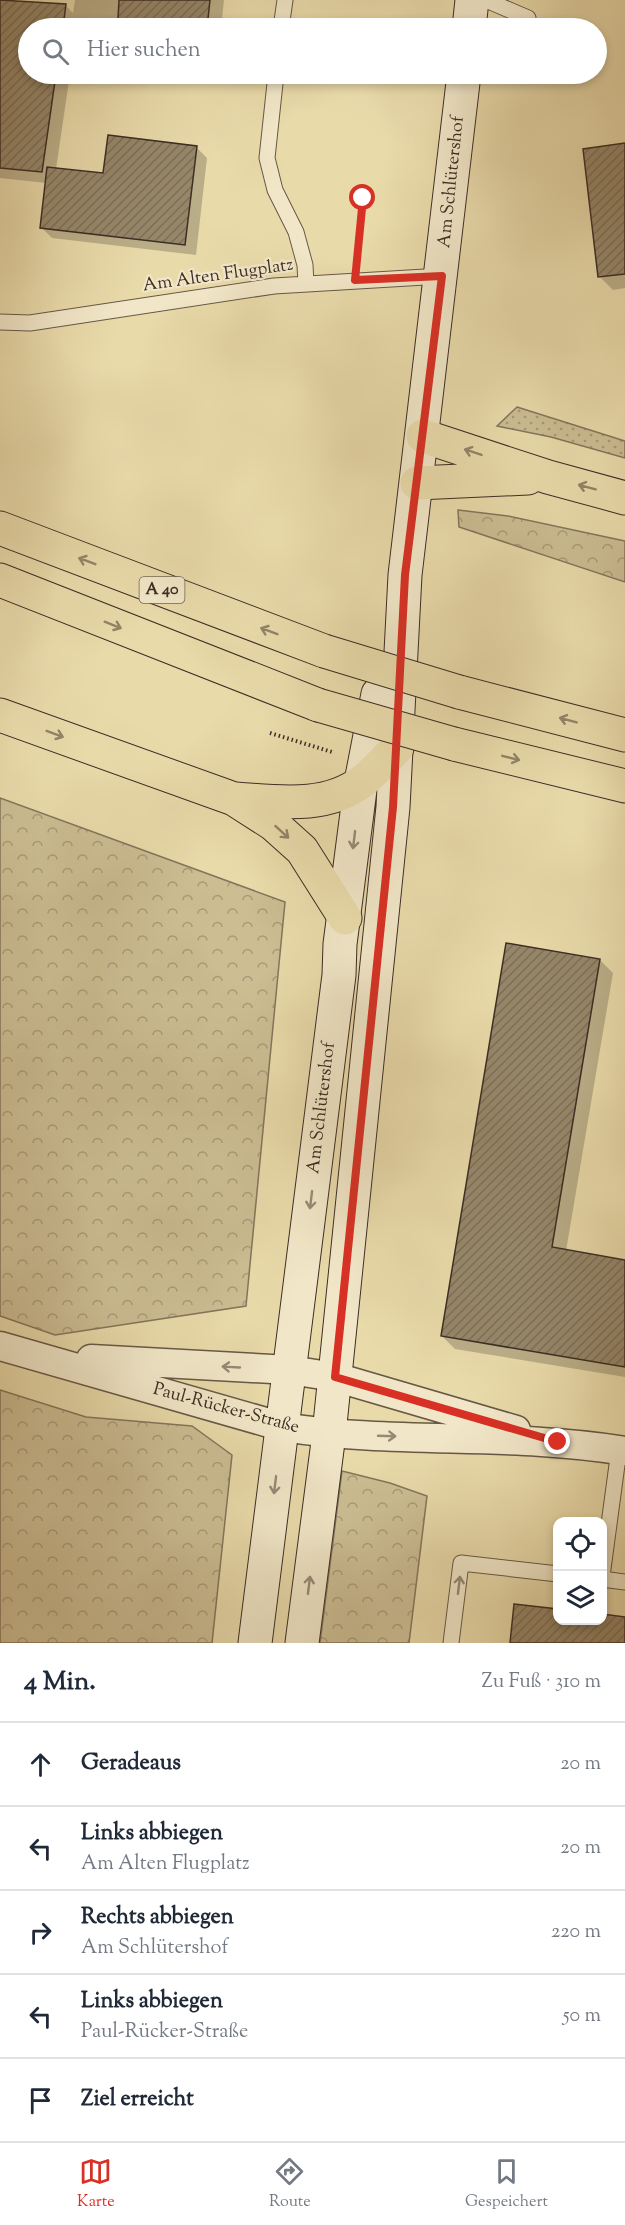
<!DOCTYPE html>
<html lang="de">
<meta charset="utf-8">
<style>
:root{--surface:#fff;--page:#f2f2f3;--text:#1f2937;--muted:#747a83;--line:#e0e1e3;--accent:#d93025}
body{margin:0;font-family:"Sorts Mill Goudy",serif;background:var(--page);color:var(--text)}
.controls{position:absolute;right:18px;bottom:18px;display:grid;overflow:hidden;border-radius:12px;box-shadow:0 3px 9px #0003}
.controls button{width:54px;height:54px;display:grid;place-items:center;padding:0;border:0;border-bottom:2px solid var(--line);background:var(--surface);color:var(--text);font:30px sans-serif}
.stop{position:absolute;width:18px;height:18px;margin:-14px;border:4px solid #d93025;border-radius:50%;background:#fff}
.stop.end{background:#d93025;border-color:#fff;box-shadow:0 2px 6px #0008}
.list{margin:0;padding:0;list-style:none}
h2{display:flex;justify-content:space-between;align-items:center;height:78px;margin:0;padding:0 24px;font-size:26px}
h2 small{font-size:20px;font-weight:400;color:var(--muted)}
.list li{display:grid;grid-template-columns:39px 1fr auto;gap:18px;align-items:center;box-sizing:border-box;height:84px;padding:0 24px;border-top:2px solid var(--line)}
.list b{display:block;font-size:22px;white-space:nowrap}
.list p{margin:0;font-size:20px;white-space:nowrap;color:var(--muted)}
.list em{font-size:20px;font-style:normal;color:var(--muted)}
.icon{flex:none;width:33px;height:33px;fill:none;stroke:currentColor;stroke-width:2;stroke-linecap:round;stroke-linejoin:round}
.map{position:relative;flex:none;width:625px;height:1643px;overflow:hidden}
.search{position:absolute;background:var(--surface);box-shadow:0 3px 9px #0003;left:18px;right:18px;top:18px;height:66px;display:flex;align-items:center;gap:15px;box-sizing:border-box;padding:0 21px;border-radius:33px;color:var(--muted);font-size:22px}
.sheet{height:498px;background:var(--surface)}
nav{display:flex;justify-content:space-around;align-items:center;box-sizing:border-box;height:84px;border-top:2px solid var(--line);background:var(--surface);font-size:16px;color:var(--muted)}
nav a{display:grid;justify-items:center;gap:3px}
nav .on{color:var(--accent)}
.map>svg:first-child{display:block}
.grass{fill:url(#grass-dots);stroke:#84755c;stroke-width:1.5}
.forest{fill:url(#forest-crowns);stroke:#84755c;stroke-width:1.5}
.shadow{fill:#0003}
.building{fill:url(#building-hatch);stroke:#3c2d25;stroke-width:1.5}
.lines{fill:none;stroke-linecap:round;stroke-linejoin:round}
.lane-casing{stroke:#675846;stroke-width:17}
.street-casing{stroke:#675846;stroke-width:31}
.secondary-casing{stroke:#3c2d25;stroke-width:35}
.highway-casing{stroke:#3c2d25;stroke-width:35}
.path{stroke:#3c2d25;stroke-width:4;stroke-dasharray:1.5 3;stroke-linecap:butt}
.lane{stroke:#f1e7c8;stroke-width:15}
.street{stroke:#f1e7c8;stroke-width:28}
.secondary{stroke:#f1e7c8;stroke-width:33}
.highway{stroke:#e9daaa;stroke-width:33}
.highway-bridge-casing{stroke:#3c2d25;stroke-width:35;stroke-linecap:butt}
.highway-bridge{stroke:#e9daaa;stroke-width:33}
.oneway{stroke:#928468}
.oneway2{stroke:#968a76}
.route{stroke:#d93025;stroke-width:8}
.labels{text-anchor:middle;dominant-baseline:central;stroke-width:4.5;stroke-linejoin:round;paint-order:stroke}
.shield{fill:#f1e7c8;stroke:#726556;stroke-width:1.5}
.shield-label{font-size:16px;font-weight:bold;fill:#3c2d25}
.street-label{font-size:18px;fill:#3c2d25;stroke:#f1e7c8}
</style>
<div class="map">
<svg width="625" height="1643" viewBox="0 0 625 1643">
<defs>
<pattern id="grass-dots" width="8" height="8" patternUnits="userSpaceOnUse" patternTransform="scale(1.5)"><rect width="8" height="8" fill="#ccbd93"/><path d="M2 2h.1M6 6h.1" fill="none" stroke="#a79a78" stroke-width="1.8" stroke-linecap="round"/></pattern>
<pattern id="forest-crowns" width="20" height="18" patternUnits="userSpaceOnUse" patternTransform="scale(1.5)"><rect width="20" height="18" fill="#ccbd93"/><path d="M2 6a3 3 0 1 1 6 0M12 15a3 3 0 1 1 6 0" fill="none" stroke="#a79a78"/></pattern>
<pattern id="building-hatch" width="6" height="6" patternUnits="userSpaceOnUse" patternTransform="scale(1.5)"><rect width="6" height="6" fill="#96876a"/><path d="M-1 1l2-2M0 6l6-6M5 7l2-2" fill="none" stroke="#7c6f57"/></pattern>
</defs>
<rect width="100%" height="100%" fill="#e9daaa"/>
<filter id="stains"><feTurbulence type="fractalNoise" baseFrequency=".00333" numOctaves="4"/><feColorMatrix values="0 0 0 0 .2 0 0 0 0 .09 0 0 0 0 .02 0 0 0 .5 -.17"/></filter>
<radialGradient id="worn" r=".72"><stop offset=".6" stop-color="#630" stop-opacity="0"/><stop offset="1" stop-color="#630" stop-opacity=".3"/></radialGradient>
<path class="grass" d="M517,407l108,34v17l-74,-21 -54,-11z"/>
<path class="forest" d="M458,510l50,6 117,25v41l-166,-55z
M0,798l285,104 -39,404 -191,29 -55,-19z
M0,1390l86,27 106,9 40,29 -20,188h-212z
M342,1471l48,12 37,13 -18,147h-89z"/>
<path class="shadow" d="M1,0l64,5 8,8 2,-13h149l-3,28h-114l-21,-2 -8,-8 -2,10h-48v46h42l-14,95 49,6 92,-27 10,10 -11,97 -144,-17 -11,-11 5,-44 -46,-5z
M625,145v143l-12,2 -13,-13z
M600,960l13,13 -47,278 59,10v116l-170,-28 -13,-13z"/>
<path class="building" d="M0,0l66,4 -3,24h-35v46h28l-14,98 -42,-4z
M119,0h91l-3,28 -89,-9z
M108,135l89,11 -12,99 -145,-17 7,-61 56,6z
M625,143v131l-27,3 -15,-128z
M506,943l94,16 -48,288 73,13v107l-184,-31z
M514,1604l44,5v11h45v-6l22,3v26h-115z"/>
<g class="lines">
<g class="lane-casing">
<path id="lane" d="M486,0l42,18
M281,28l4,-28
M276,74l-9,84 8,32 21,42 9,33 1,19
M0,322l30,1 244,-37 168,-10
M602,1576l17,-126
M602,1579l23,3
M451,1643l10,-80 97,11"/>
</g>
<g class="street-casing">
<path id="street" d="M0,1346l283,81c113,18 229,5 342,24
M91,1359l199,11 45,7 181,53"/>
</g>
<g class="secondary-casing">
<path id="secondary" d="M469,28l3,-28
M255,1643l84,-668 1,-31 21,-162 17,-88
M302,1643l27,-209 64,-627 12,-232 59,-501"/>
</g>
<g class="highway-casing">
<path id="highway" d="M423,436l125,41 77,21
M417,483l111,-5
M0,528l324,123
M0,580l318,125
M459,692l166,43
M0,715l234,84 39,25 29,26 43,68
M454,744l171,42
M236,799c43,3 91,10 127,-18 12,-10 23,-22 34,-33"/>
</g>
<path class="path" d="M354,188l9,10 -6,61
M270,733l62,19"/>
<use href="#lane" class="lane"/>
<use href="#street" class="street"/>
<use href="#secondary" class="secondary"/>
<use href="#highway" class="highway"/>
<g class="highway-bridge-casing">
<path id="highway-bridge" d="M324,651l135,41
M318,705l136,39"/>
</g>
<use href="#highway-bridge" class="highway-bridge"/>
</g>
<defs><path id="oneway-shaft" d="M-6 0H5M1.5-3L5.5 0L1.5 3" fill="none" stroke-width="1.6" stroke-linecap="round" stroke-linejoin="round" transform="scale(1.5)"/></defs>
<g class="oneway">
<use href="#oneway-shaft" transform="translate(473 452) rotate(-162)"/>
<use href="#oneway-shaft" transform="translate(587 487) rotate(-165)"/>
<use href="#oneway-shaft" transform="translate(87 561) rotate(-159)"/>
<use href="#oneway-shaft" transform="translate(113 625) rotate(22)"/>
<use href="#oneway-shaft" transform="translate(269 631) rotate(-159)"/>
<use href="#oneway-shaft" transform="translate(568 720) rotate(-165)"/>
<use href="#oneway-shaft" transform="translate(55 734) rotate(20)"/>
<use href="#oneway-shaft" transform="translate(511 758) rotate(14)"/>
<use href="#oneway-shaft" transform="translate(282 832) rotate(42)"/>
</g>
<g class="oneway2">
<use href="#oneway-shaft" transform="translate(354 840) rotate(97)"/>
<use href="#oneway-shaft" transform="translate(311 1200) rotate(97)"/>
<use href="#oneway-shaft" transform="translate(231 1367) rotate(-177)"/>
<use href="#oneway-shaft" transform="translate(387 1436) rotate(2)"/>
<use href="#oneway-shaft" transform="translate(275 1485) rotate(97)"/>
<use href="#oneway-shaft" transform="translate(309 1585) rotate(-83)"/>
<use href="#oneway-shaft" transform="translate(459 1585) rotate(-83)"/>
</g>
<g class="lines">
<path class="route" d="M363,198l-8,82 87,-4 -37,299 -12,232 -58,570 223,65"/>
</g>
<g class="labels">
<rect class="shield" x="139.5" y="577" width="45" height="26" rx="4.5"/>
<g class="shield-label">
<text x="162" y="590">A 40</text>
</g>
<g class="street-label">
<text transform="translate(452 182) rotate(-84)">Am Schlütershof</text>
<text transform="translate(218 276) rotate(-8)">Am Alten Flugplatz</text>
<text transform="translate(322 1108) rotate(-83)">Am Schlütershof</text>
<text transform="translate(226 1409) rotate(15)">Paul-Rücker-Straße</text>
</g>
</g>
<rect width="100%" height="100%" filter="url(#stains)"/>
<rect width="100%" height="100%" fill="url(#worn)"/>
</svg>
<div class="controls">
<button><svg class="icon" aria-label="locate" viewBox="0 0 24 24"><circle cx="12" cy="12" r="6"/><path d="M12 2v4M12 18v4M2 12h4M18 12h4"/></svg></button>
<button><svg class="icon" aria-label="layers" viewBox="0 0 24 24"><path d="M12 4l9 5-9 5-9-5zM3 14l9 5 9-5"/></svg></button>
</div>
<div class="stop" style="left:363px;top:198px"></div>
<div class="stop end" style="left:558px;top:1442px"></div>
<div class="search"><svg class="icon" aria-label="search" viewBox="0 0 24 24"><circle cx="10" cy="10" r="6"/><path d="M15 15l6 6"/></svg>Hier suchen</div>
</div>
<section class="sheet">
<h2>4 Min.<small>Zu Fuß · 310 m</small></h2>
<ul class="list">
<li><svg class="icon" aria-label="ahead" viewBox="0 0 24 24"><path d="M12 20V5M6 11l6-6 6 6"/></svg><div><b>Geradeaus</b></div><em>20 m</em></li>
<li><svg class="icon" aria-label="left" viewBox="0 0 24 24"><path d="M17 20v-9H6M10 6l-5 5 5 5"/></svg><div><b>Links abbiegen</b><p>Am Alten Flugplatz</p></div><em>20 m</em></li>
<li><svg class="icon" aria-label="right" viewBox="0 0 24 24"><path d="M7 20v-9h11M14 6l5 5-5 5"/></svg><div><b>Rechts abbiegen</b><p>Am Schlütershof</p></div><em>220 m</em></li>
<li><svg class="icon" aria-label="left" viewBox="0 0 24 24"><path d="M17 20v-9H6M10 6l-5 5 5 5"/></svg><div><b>Links abbiegen</b><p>Paul-Rücker-Straße</p></div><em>50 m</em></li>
<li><svg class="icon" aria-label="arrive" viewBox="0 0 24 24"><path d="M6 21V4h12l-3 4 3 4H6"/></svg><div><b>Ziel erreicht</b></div></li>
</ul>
</section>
<nav>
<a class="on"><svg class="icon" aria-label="map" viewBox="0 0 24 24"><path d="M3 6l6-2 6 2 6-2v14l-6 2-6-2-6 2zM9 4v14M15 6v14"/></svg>Karte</a>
<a><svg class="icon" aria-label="directions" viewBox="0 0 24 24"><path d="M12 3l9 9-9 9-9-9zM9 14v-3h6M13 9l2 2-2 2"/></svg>Route</a>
<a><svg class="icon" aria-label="saved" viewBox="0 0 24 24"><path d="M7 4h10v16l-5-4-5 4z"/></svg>Gespeichert</a>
</nav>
